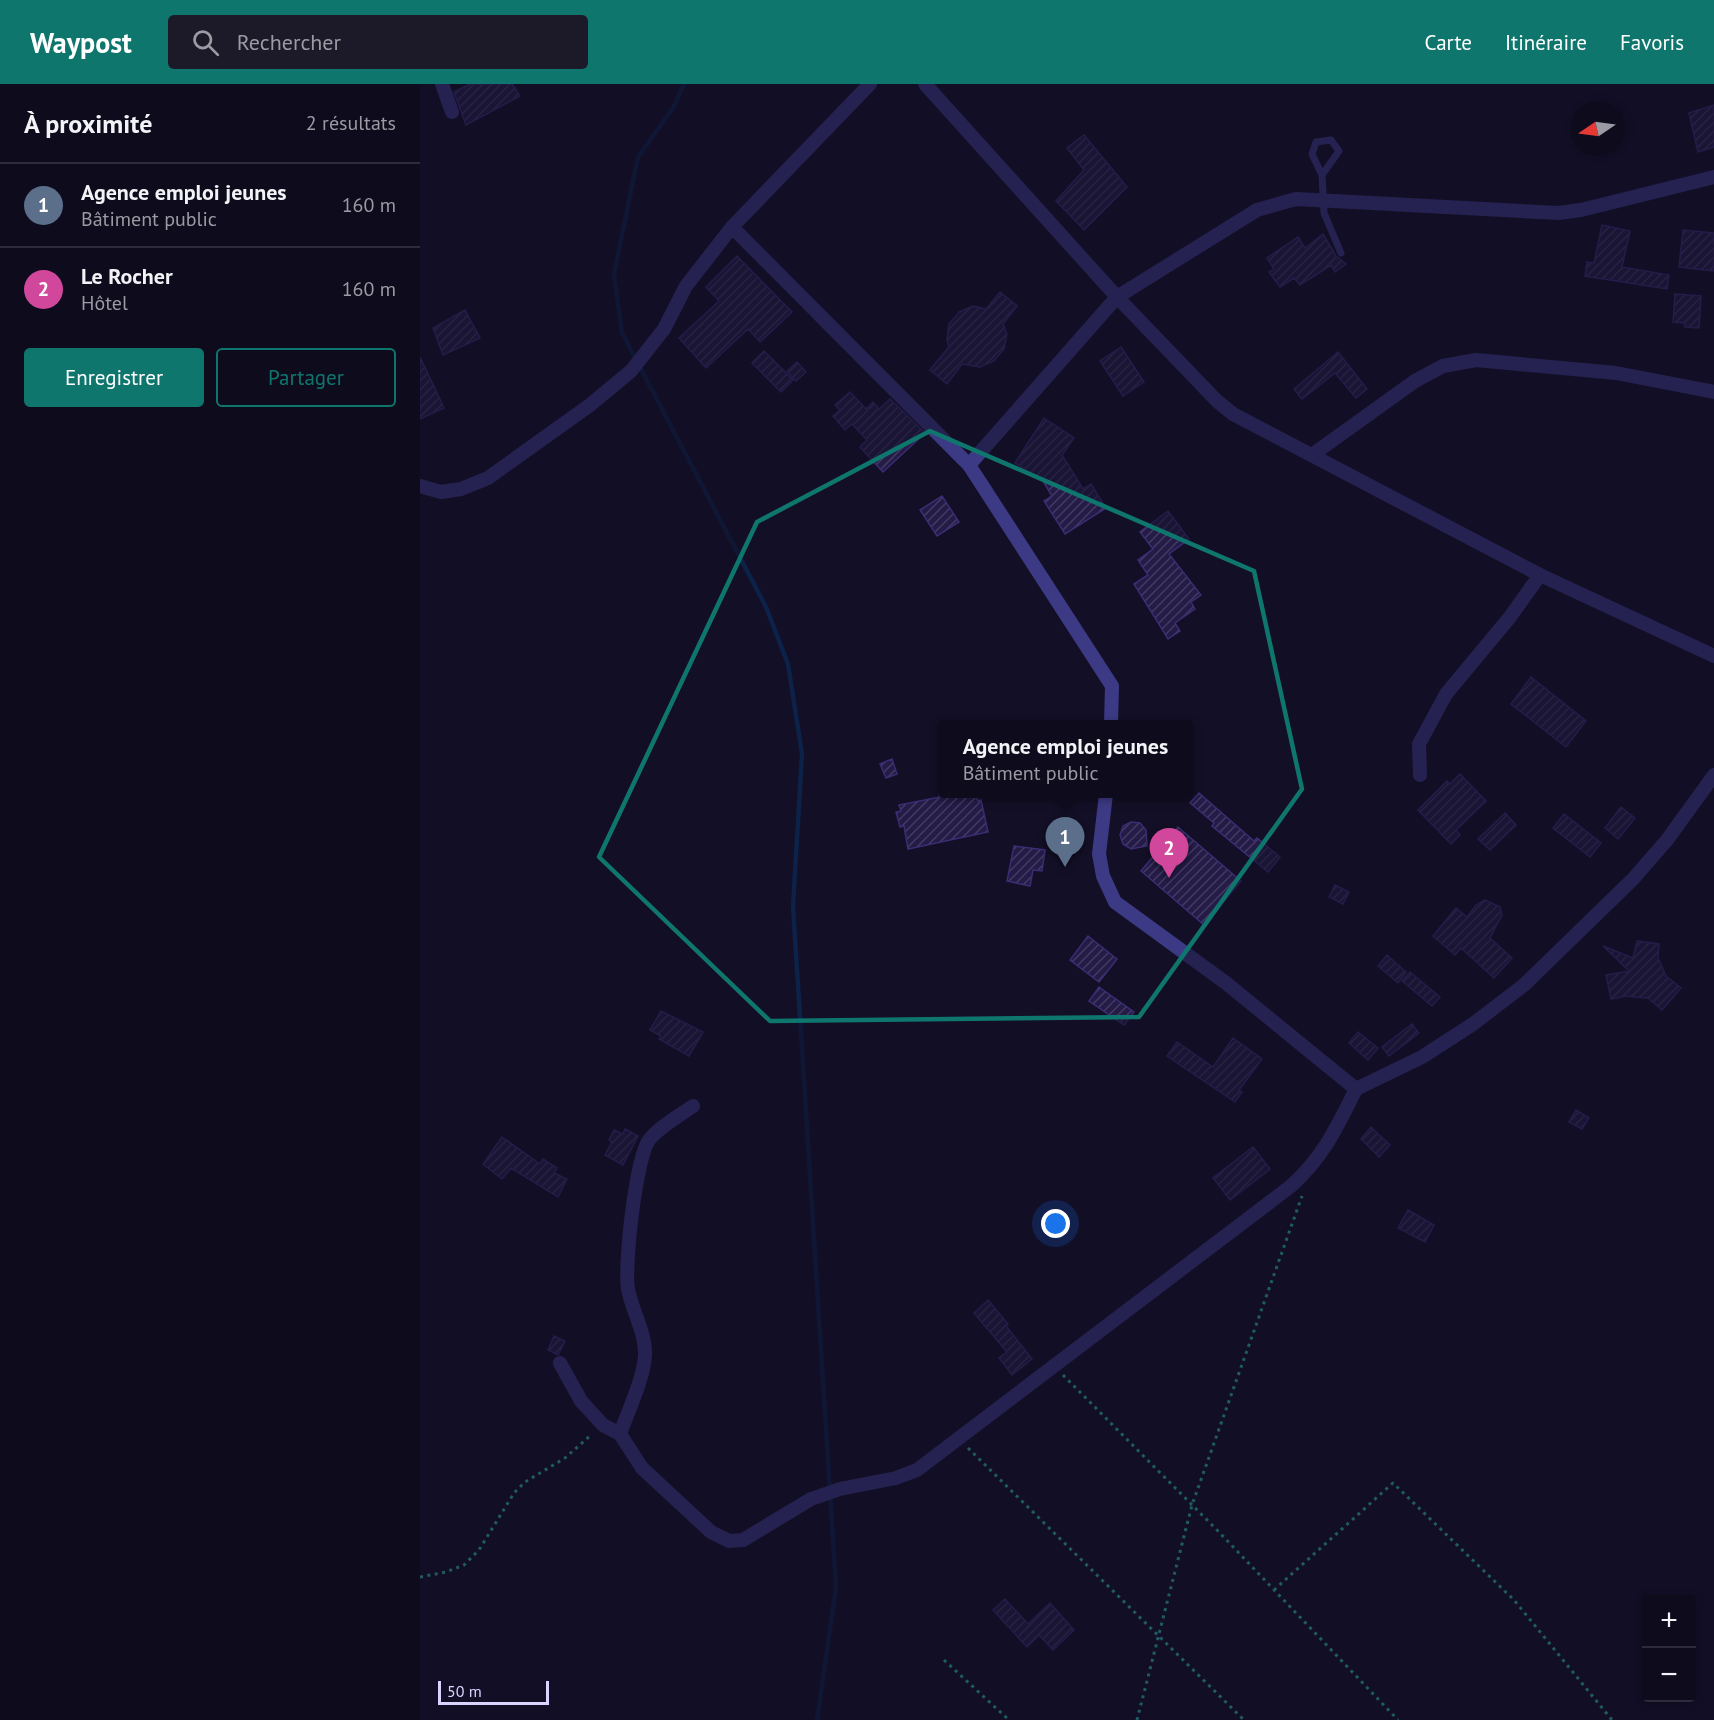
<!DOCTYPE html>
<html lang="fr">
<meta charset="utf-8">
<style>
:root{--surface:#0e0b1c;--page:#1c1929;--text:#f1f3f6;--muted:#9b9ba3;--line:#2e2b3b;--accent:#0f766e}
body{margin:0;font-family:"PT Sans",sans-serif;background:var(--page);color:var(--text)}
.controls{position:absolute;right:18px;bottom:18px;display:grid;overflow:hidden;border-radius:6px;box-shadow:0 3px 9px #0003}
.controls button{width:54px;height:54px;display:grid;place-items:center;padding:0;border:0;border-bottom:2px solid var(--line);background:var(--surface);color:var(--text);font:30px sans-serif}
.compass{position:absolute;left:1150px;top:18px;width:54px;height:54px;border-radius:50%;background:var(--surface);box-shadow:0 3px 9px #0003;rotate:257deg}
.scale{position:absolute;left:18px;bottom:15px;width:111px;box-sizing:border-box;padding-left:6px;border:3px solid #d9d4ff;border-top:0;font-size:16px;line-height:21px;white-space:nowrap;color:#d9d4ff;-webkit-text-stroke:4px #130f26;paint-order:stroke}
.you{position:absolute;left:636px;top:1140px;width:21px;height:21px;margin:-15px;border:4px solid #fff;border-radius:50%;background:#1a73e8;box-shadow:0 0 0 9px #1a73e833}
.badge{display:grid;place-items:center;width:39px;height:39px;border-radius:50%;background:var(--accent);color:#fff;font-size:20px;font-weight:700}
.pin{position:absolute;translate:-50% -50px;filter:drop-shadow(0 2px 3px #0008)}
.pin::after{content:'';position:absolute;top:32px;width:21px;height:18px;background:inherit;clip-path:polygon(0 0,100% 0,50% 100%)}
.popup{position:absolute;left:518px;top:636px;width:255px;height:78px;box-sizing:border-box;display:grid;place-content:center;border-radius:6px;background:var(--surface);filter:drop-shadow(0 2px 4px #0005);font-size:20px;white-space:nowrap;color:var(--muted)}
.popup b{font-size:22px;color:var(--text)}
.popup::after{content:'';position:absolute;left:50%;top:100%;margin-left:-12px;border:12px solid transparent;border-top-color:var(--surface)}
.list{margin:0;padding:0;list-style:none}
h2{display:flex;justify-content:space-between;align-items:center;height:78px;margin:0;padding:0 24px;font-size:26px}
h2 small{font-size:20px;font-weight:400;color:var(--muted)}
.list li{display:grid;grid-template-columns:39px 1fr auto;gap:18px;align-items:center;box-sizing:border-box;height:84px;padding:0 24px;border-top:2px solid var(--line)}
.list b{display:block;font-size:22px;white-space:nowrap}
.list p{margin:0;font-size:20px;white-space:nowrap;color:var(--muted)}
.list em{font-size:20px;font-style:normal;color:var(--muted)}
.actions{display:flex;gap:12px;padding:18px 24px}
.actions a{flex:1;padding:14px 0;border:2px solid var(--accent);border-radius:6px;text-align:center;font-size:21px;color:var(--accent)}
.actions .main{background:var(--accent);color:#fff}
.icon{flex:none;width:33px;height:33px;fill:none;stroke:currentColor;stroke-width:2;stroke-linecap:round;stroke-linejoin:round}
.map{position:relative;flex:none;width:1294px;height:1636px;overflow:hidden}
header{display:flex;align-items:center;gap:36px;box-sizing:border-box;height:84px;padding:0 30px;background:var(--accent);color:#fff}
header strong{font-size:28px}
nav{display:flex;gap:33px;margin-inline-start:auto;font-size:21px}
.search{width:420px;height:54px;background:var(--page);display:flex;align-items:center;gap:15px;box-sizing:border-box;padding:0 21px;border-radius:6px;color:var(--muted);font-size:22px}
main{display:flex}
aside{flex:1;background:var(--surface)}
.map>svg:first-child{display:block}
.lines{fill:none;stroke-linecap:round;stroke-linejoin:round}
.stream{stroke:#0c2248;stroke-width:4.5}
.building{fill:url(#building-hatch);stroke:#3b2d73;stroke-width:1.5}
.path{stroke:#2fb8b0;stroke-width:3;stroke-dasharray:3 4.5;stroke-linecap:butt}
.lane{stroke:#3d3a85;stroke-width:7}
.street{stroke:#3d3a85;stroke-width:14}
.marked{fill:none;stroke:#0f766e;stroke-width:4.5;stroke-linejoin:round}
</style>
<header>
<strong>Waypost</strong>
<div class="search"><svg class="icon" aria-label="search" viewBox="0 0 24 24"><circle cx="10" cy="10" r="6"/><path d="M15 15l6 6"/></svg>Rechercher</div>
<nav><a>Carte</a><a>Itinéraire</a><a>Favoris</a></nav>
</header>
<main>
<aside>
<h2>À proximité<small>2 résultats</small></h2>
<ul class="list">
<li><span class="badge" style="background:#5c6f8a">1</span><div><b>Agence emploi jeunes</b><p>Bâtiment public</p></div><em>160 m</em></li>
<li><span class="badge" style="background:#d1479c">2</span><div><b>Le Rocher</b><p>Hôtel</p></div><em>160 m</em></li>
</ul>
<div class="actions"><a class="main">Enregistrer</a><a>Partager</a></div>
</aside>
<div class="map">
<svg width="1294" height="1636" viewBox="0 0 1294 1636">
<defs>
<pattern id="building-hatch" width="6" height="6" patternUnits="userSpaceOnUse" patternTransform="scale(1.5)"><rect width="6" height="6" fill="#241b47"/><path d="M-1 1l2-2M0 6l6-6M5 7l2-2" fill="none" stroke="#433b63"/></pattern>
</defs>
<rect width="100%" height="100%" fill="#130f26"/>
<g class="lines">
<path class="stream" d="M264,0l-11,24 -35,49 -24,117 8,59 144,274 22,57 14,90 -9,152 43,681 -19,133"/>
</g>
<path class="building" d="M50,0h42l8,12 -54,29 -12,-33z
M1294,21v42l-16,5 -9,-39z
M664,51l43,52 -43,43 -28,-29 28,-31 -17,-22z
M1182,141l28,6 -8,36 47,8 -2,14 -82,-13 2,-14 7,1z
M1263,146l31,3v38l-35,-4z
M903,150l13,22 10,8 -11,8 -4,-7 -31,20 -6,-7 -14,9 -11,-15 5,-3 -7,-11 31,-21 7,11z
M317,172l55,56 -32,30 -12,-13 -42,39 -27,-30 40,-37 -13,-14z
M580,208l17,14 -14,18 4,10 -3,15 -10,12 -14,6 -18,-3 -15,20 -17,-14 19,-23 -2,-7 2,-16 10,-12 14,-6 13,3z
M1255,210l26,2 -2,32 -14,-1v-4l-12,-1z
M45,226l15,28 -37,17 -10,-27z
M701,263l23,35 -21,14 -23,-35z
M344,267l29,29 -12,12 -29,-29z
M918,268l29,37 -11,9 -21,-25 -33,26 -8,-10z
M0,273l24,51 -24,11z
M377,278l9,10 -10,9 -9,-10z
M430,308l16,17 7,-7 6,7 11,-10 35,34 -42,39 -23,-25 7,-7 -15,-16 -7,6 -12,-14 7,-6 -5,-5z
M624,334l30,20 -12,17 21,34 8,-5 15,24 -41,26 -21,-33 8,-5 -9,-15 -28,-18z
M522,412l17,26 -22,14 -17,-26z
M748,427l21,28 -20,15 32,41 -10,7 4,7 -20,14 5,8 -12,8 -34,-55 14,-9 -10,-15 15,-11 -13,-17z
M1111,593l55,44 -20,26 -55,-43z
M472,675l5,15 -11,4 -6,-14z
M1040,690l26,27 -30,29 4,5 -9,9 -33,-34 29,-29 3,3z
M779,709l55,48 3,-3 23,19 -12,15 -56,-46 2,-3 -24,-20z
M519,710h37l2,7 3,-1 7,32 -80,17 -4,-23 -4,1 -4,-15 5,-1 -2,-6 41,-8z
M1201,723l14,11 -17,21 -13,-11z
M1085,729l11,12 -26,25 -12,-11z
M1144,730l37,29 -11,14 -37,-29z
M711,738l9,1 6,7 1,16 -16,3 -8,-5 -3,-9 3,-9z
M758,743l63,54 -37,44 -63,-54z
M594,762l31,4 -3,21 -9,-1 -3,16 -23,-5z
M915,801l14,7 -6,12 -14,-7z
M1065,816l15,7 2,8 -12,23 22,20 -18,20 -33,-30 -6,7 -22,-19 23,-28 11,9 9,-12z
M668,852l29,23 -18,23 -29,-22z
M1217,857l22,3 -1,14 8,18 15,12 -19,22 -14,-12 -22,-2 -15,3 -5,-24 23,-4 -26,-25 30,12z
M967,871l19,17 -8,11 -20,-17z
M990,888l30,25 -8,9 -30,-25z
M679,903l35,25 -10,13 -35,-24z
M241,927l42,21 -14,24 -30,-17 2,-3 -11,-6z
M992,940l7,9 -30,23 -7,-9z
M938,948l20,16 -10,12 -19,-17z
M813,954l29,21 -23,31 3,2 -7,10 -68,-46 10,-14 36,25z
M1156,1026l13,8 -7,11 -13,-7z
M951,1043l19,18 -11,12 -18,-18z
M205,1045l13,7 -15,29 -18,-10 7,-13 -3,-2 5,-10 9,4z
M82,1053l38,27 3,-5 14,9 -3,5 13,6 -9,18 -47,-29 -9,11 -19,-15z
M833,1063l17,22 -40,31 -17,-22z
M988,1126l26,15 -9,17 -27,-14z
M568,1216l20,24 -2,2 26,33 -20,16 -13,-17 8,-6 -33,-39z
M134,1252l11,5 -7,14 -10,-5z
M585,1515l23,25 22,-21 24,27 -21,20 -14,-15 -12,12 -34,-37z"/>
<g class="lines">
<path class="path" d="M643,1291l154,155 181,190
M548,1364l276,272
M0,1493l26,-5 18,-7 15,-15 35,-57 11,-11 40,-24 27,-24
M854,1506l119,-107 121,117 98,120
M524,1576l65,60
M717,1636l55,-215 110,-309"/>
<path class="lane" d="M902,91l17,-24 -8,-11 -15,2 -4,12 10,21 2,38 17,40"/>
<path class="street" d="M22,0l10,28
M505,0l192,213 100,104 16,13 307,161 174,81
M312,143l237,238 143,221 -1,38
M892,371l103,-74 28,-15 33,-6 140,13 98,19
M549,381l148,-168 140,-87 39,-11 263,14 22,-3 133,-33
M0,402l21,6 20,-3 27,-11 102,-73 41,-34 33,-42 22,-43 46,-59 138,-143
M1000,691l-1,-31 27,-50 64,-77 30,-42
M686,710l-7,60 4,22 12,26 111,81 130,106 66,-32 51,-33 51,-39 109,-106 34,-39 47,-65
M140,1279l21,38 22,24 17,9 22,34 69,64 18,9 14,-1 68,-41 29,-10 56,-11 21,-8 374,-284c33,-30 46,-59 65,-97
M200,1350c8,-23 24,-56 25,-79 1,-22 -13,-44 -17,-66 -4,-24 8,-131 21,-149 10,-13 30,-24 44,-34"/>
</g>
<path d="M0 0H1294V1636H0ZM510,347l324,140 48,218 -163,228 -369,4 -171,-164 158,-335z" fill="#130f26" fill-opacity=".55" fill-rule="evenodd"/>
<path class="marked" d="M510,347l324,140 48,218 -163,228 -369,4 -171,-164 158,-335z"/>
</svg>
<div class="controls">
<button>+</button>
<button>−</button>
</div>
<svg class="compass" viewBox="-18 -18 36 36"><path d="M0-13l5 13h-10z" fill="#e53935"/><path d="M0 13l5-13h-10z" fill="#9b9ba3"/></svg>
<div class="scale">50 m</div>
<div class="you"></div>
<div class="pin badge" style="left:645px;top:783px;background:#5c6f8a">1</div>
<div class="popup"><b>Agence emploi jeunes</b>Bâtiment public</div>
<div class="pin badge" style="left:749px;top:794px;background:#d1479c">2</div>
</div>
</main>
